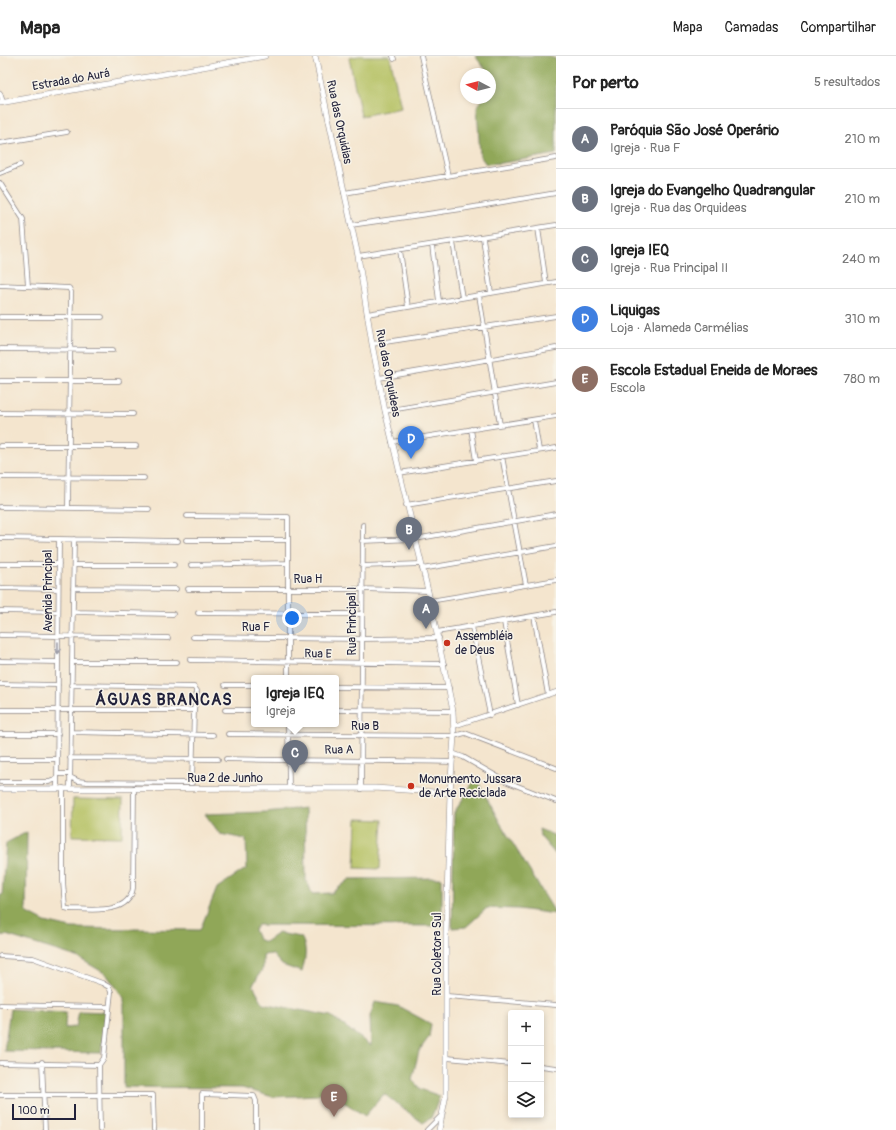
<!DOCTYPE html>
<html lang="pt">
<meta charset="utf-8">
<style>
:root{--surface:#fff;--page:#f2f2f2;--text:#222;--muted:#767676;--line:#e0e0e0;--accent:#c8321e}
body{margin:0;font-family:Pangolin,sans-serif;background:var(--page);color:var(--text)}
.controls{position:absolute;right:12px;bottom:12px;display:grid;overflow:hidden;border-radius:4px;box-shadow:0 2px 6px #0003}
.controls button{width:36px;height:36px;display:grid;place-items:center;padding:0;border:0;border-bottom:1px solid var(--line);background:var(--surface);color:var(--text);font:20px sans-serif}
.compass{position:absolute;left:460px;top:12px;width:36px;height:36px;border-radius:50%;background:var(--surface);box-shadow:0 2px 6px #0003;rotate:277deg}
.scale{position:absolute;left:12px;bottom:10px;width:64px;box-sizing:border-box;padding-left:4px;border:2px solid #22223b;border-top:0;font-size:11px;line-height:14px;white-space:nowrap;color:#22223b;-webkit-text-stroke:3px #f7f3e8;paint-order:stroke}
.you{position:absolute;left:292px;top:562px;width:14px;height:14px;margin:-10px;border:3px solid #fff;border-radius:50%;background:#1a73e8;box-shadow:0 0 0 6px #1a73e833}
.badge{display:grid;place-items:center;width:26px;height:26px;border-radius:50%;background:var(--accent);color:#fff;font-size:13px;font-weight:700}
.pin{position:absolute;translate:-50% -33px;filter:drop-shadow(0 1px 2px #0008)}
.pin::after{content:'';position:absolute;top:21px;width:14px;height:12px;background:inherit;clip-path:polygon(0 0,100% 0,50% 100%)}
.popup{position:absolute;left:251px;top:619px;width:88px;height:52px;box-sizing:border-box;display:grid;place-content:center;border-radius:4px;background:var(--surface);filter:drop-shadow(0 1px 3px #0005);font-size:13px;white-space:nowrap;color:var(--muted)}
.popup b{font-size:15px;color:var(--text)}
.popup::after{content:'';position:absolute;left:50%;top:100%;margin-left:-8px;border:8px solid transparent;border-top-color:var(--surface)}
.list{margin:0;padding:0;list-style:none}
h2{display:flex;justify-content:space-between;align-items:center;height:52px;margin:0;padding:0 16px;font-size:17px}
h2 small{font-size:13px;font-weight:400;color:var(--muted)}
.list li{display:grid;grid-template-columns:26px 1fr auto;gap:12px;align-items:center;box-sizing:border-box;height:60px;padding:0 16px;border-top:1px solid var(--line)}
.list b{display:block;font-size:15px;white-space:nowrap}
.list p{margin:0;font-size:13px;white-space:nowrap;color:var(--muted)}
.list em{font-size:13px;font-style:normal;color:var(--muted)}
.icon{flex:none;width:22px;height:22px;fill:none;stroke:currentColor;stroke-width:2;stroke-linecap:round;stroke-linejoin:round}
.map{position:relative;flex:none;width:556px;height:1074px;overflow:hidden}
header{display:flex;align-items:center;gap:24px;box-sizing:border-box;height:56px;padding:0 20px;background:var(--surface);border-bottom:1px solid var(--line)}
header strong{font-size:19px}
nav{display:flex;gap:22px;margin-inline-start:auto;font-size:14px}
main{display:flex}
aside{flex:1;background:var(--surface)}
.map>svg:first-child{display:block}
.green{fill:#b5c163;stroke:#6c724f}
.forest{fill:#90a759;stroke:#59644a}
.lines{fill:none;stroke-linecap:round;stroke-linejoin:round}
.minor-casing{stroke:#8b8484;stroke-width:5.5}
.tertiary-casing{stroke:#8b8484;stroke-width:6}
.minor{stroke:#fff;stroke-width:4}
.tertiary{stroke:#fff;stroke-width:5}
.oneway{stroke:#9c9ca7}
.poi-dot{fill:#c8321e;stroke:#f7f3e8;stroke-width:1.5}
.labels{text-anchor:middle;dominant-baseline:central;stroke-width:3;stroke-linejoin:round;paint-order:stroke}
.street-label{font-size:12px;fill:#22223b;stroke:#f7f3e8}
.poi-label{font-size:12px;fill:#22223b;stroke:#f7f3e8;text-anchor:start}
.district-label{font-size:16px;font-weight:bold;letter-spacing:1px;fill:#22223b;stroke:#f7f3e8}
</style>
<header>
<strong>Mapa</strong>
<nav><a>Mapa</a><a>Camadas</a><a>Compartilhar</a></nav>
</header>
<main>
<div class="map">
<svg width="556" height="1074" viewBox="0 0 556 1074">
<rect width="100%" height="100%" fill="#f7f3e8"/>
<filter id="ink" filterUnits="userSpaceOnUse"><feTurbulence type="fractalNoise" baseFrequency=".025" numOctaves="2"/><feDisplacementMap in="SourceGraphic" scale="8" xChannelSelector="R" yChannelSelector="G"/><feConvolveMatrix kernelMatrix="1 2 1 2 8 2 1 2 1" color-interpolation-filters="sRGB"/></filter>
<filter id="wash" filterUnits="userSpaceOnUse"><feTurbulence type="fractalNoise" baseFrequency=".012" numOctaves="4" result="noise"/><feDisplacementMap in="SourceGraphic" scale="16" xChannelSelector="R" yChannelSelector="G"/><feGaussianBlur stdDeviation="0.9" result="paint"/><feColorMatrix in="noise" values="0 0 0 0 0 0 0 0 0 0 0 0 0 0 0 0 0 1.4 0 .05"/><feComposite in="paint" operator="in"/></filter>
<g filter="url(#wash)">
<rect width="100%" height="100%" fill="#f4e5ce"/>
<path class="green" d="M359,0h31l11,52 -40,8 -12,-58z
M73,743l50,1 -1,37 -50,-1z
M357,763l26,1 -3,49 -25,-1z"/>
<path class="forest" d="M475,0h73l8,3v95l-54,9 -16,1 -6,-8 -3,-50 7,-8h6v-24h-4v-4z
M476,722l23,43 57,93 -38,-5 -31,-1 -21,19 -14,1 2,-115z
M305,752l1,72 6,14 20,-1 18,-14 92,-1v48l-184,-1 -4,5 4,9 7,3 13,-9 23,4c7,12 4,22 1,35l-20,-7 -10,-11 -9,1v13l-10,17 10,18 68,13 40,30 -1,-30 5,-14 23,4 33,18 -2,13 -10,14 -7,28 8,10 20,7 -9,22 -8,5 -39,-29 -19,22 -38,-25 -10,4 -44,2 -31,-9 -118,-1v-89l-18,-24 -29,-17 -71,-22 -6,1v-40l2,-1 4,-52 21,-11 -1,80 19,10 26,6 129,2 17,-42 30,-20 -1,-29 -26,-5 -15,-20 60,-2z
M539,773l17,7v19l-16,-19z
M10,953l56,3 -1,16 11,-1 3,-16 27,1 -5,41 -97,-2z"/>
</g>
<g filter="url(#ink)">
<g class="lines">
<g class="minor-casing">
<path id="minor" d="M393,0l1,3
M421,0l27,120
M0,37l3,9
M0,87l67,-11
M0,117l20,-8
M0,127l23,36 5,67
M344,137l212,-35
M351,169l111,-16 94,-16
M538,172l8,55
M483,182l8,55
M453,186l9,56
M432,189l7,56
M400,194l8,57
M358,200l198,-31
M0,229l69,3 2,4 -3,215
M479,239l21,130
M367,258l189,-32
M0,261h102
M372,288l184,-28
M0,293l113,1
M379,322l177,-30
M0,325h119
M385,355l171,-29
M0,357l133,1
M534,364l5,30
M471,373l5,32
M392,386l164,-26
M0,390h136
M502,400l24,129
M399,417l157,-25
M0,421l144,1
M406,449l150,-24
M0,451l149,2
M187,460l101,1v161
M0,482l178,3
M186,484h102
M362,485l53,-2 141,-25
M0,508h59
M74,509h100
M191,509l97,-2
M362,510l59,-2
M422,513l134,-23
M0,532l58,1
M73,532l103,1
M188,533h174l66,2
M430,545l126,-21
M0,555l58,1
M73,556l100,2
M198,557l164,1
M534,560l14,79
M504,566l14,83
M472,571l18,88
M437,576l119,-20
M0,579l168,3
M193,581l168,2 78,-1
M190,604l254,4
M0,605l58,1
M72,606h105
M0,628l58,1
M225,629h29
M336,631l113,1
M0,654h194
M225,654h29
M336,654l117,1
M288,668l1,64
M454,670l102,-34
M71,676l142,3
M0,678h58
M228,678l226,2 11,-3 91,35
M452,697l11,4 42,24 51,20
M70,702l148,1
M0,703h57
M226,703c76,2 151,1 226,3
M57,718h13
M70,721l8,4 9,1 105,1 2,-73 3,-19 -3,-4 -123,-2
M0,726h49l8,-3
M57,732l2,-249
M63,732v93l2,27 4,1c20,0 60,7 64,-21l1,-100
M70,732l4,-249
M361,733l2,-264
M0,900l33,2 69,25 7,4 2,5 -7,66 -5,7 -99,-2
M447,940l109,9
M0,949l109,2
M447,1002l64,6
M42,1006l3,68
M99,1009l1,65
M541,1010l15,2
M0,1039h153l1,35
M202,1074v-36l52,2 2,5v29
M427,1074l14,-14"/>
</g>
<g class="tertiary-casing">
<path id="tertiary" d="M315,0l43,200 14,88 13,67 43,180 25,120 1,25 -4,57 -4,141v161l-7,35
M0,47l265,-47
M0,733l375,-1 75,5"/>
</g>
<use href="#minor" class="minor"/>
<use href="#tertiary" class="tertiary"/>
</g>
<defs><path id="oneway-shaft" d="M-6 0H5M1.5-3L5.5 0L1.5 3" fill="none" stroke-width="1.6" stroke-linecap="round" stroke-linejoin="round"/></defs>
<use class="oneway" href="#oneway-shaft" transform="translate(58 592) rotate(90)"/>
</g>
<g class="poi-dot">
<circle cx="447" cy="587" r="4"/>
<circle cx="411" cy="730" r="4"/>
</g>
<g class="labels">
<g class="street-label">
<text transform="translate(71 24) rotate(-10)">Estrada do Aurá</text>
<text transform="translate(339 66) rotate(78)">Rua das Orquidias</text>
<text transform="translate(388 317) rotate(79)">Rua das Orquideas</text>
<text x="308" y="523">Rua H</text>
<text transform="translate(48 535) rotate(-90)">Avenida Principal</text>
<text transform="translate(352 565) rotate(-90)">Rua Principal I</text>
<text x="256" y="571">Rua F</text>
<text transform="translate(318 598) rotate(1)">Rua E</text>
<text x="365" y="670">Rua B</text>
<text transform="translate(339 694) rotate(-1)">Rua A</text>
<text x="225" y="722">Rua 2 de Junho</text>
<text transform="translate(437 898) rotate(-90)">Rua Coletora Sul</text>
</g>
<g class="poi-label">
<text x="455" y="580">Assembléia<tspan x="455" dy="14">de Deus</tspan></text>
<text x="419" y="723">Monumento Jussara<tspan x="419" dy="14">de Arte Reciclada</tspan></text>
</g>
<g class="district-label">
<text x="164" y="644">ÁGUAS BRANCAS</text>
</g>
</g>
</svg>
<div class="controls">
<button>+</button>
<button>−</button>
<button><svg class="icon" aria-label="layers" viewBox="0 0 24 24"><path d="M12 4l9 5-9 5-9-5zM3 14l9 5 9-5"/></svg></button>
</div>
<svg class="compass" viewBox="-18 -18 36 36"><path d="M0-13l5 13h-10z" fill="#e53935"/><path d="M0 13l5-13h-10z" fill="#767676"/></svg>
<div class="scale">100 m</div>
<div class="you"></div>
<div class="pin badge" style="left:426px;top:573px;background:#6b7280">A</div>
<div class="pin badge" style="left:409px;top:494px;background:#6b7280">B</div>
<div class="pin badge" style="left:295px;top:717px;background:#6b7280">C</div>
<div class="popup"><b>Igreja IEQ</b>Igreja</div>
<div class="pin badge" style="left:411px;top:403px;background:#3f7fe0">D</div>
<div class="pin badge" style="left:334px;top:1061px;background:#8d6e63">E</div>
</div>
<aside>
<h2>Por perto<small>5 resultados</small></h2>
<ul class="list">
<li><span class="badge" style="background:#6b7280">A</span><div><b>Paróquia São José Operário</b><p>Igreja · Rua F</p></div><em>210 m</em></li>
<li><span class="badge" style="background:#6b7280">B</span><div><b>Igreja do Evangelho Quadrangular</b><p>Igreja · Rua das Orquideas</p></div><em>210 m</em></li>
<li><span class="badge" style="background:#6b7280">C</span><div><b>Igreja IEQ</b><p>Igreja · Rua Principal II</p></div><em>240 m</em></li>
<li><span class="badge" style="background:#3f7fe0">D</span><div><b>Liquigas</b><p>Loja · Alameda Carmélias</p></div><em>310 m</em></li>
<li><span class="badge" style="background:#8d6e63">E</span><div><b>Escola Estadual Eneida de Moraes</b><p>Escola</p></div><em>780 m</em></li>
</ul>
</aside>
</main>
